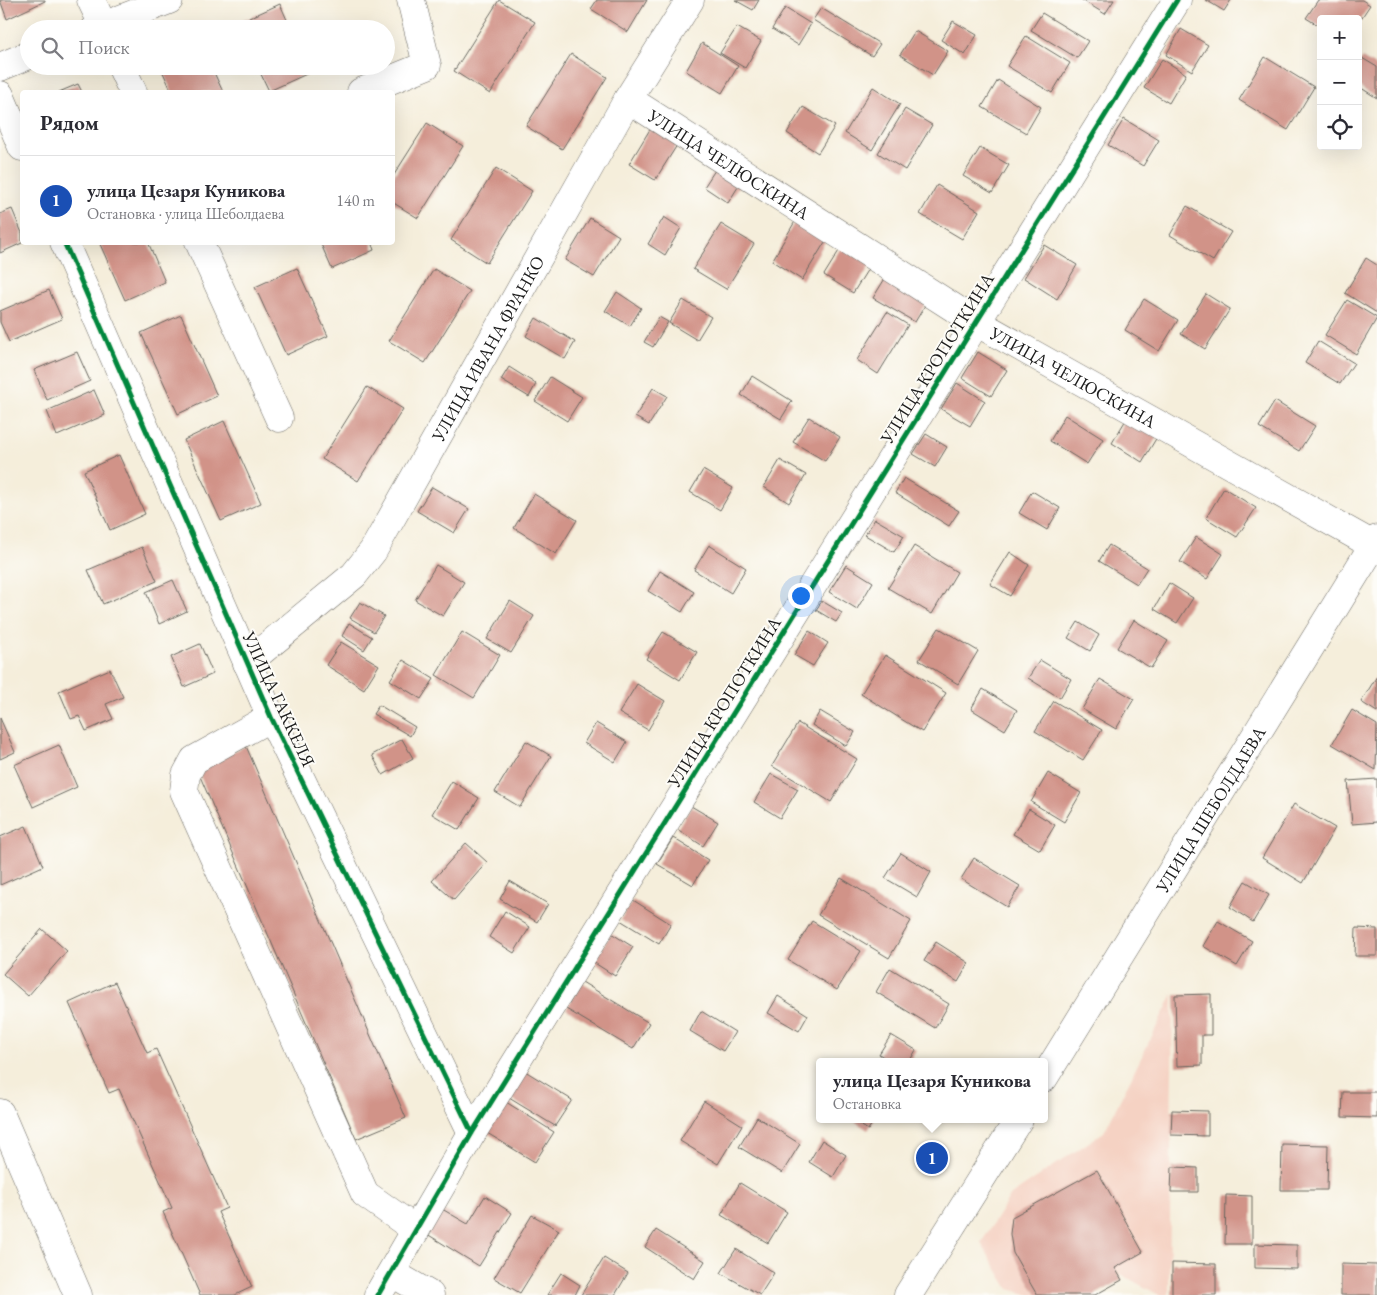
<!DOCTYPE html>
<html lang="ru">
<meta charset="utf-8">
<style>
:root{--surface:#fff;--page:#f7f7f7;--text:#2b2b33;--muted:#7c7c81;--line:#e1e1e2;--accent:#b45309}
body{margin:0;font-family:"EB Garamond",serif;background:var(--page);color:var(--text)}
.controls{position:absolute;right:15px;top:15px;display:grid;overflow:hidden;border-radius:5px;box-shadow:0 5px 20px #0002}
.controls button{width:45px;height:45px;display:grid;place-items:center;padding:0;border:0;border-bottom:1px solid var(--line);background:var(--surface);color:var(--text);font:25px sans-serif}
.you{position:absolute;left:800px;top:595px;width:18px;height:18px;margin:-12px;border:4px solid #fff;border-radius:50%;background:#1a73e8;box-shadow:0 0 0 8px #1a73e833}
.badge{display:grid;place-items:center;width:32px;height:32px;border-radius:50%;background:var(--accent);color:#fff;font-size:16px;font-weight:700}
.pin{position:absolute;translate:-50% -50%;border:2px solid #fff;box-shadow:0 1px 5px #0006}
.popup{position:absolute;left:816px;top:1058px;width:232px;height:65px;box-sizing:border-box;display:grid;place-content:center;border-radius:5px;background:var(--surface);filter:drop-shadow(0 1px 4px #0005);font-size:16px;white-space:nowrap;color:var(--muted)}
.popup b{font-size:19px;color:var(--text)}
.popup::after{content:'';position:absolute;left:50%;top:100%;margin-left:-10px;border:10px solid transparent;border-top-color:var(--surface)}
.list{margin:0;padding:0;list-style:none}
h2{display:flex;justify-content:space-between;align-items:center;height:65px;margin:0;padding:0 20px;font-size:21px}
h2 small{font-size:16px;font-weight:400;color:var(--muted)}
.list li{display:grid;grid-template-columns:32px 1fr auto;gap:15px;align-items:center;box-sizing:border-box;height:90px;padding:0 20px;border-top:1px solid var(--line)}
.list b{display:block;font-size:19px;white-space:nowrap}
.list p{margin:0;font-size:16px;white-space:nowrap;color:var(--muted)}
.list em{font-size:16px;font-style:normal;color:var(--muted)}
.icon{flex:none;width:28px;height:28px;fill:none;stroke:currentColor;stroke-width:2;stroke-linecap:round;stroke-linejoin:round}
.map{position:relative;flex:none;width:1377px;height:1295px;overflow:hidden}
.search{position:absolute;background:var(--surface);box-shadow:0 5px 20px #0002;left:20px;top:20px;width:375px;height:55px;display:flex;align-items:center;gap:12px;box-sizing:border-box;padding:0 18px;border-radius:28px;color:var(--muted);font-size:19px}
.panel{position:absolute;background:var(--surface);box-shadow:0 5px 20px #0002;left:20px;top:90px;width:375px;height:155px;border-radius:5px}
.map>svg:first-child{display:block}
.built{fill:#f5d2c3}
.building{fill:#d19388}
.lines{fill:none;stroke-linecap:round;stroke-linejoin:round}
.minor-casing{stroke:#68665f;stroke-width:29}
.major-casing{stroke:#68665f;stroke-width:29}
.minor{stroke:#fff;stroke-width:28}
.major{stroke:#fff;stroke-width:28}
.cycleway-casing{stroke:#fdfcf7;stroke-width:8}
.cycleway{stroke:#00873e;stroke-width:5}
.labels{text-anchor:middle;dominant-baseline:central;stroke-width:4;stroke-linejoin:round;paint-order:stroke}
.street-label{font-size:18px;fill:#1c1c1c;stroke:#fdfcf7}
</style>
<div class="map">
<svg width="1377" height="1295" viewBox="0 0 1377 1295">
<rect width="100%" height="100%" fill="#fdfcf7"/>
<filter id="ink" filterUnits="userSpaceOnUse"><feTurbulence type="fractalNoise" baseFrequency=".02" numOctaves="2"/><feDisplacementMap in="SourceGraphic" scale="10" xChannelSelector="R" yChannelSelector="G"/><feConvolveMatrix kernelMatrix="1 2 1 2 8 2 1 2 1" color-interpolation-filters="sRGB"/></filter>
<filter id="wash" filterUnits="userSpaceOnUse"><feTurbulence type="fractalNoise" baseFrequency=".0096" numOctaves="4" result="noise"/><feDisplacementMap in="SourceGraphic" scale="20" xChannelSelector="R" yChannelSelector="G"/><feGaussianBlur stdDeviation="1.12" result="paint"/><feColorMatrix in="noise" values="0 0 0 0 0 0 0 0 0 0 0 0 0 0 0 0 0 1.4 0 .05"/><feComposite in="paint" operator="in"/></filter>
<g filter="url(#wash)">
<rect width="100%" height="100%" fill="#f5eedb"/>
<path class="built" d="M1173,994l-4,301h-10l-44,-24 -42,24h-43l-21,-6 -28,-46 30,-48 93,-63z"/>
<g id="blocks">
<path class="building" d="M0,0h45v1l-38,18z
M499,0l36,22 -45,72 -36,-23z
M597,0h50l-19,32 -37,-23z
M735,0h24l-6,10z
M1082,0h32l-9,14z
M1206,0h25l-7,11z
M1318,0h44l8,5 -12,18v-4h-37v8l-15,-9z
M280,4l11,25h-51l-2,-6z
M785,8l26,16 -13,21 -26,-16z
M821,8l59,36 -8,12 -59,-36z
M1042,13l46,28 -11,17 -46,-28z
M953,21l24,14 -12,20 -24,-15z
M737,27l24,14 -16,27 -25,-15z
M1181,29l27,16 -16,26 -26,-16z
M915,31l33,20 -15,24 -33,-20z
M1026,36l44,27 -18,30 -45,-27z
M702,43l36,23 -16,27 -36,-22z
M571,54l36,23 -45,72 -36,-23z
M1265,57l49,30 -26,43 -49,-30z
M1362,58l15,9v31l-19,-12v-22z
M1162,59l24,15 -17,29 -25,-15z
M160,66h51l12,26h-51z
M257,66h51l3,6 -42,19z
M998,80l43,27 -15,26 -44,-26z
M78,84l4,8h-23z
M873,87l27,17 -28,46 -27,-17z
M803,107l32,19 -17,27 -31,-20z
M905,109l27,16 -27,45 -27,-17z
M1124,119l35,21 -16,26 -35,-21z
M427,123l36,23 -45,72 -26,-16v-24z
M652,126l27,16 -24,38 -26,-16z
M980,148l29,17 -17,28 -29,-17z
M719,164l24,15 -15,24 -24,-16z
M496,168l36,23 -45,72 -36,-23z
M937,185l42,26 -17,28 -42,-25z
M1187,206l44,26 -18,29 -43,-26z
M12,209l10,24v10l-22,10v-39z
M664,217l17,11 -16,27 -17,-11z
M590,218l29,18 -25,41 -29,-17z
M797,218l31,19 -26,43 -30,-19z
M721,224l33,20 -28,45 -33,-20z
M99,242h49l17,40 -40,18z
M320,242h51l3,8 -42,19z
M1044,245l33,20 -20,34 -33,-21z
M842,246l29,18 -18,29 -29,-18z
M1366,258l11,7v48l-32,-20z
M297,268l31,68 -42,19 -31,-68z
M434,269l36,22 -45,72 -36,-22z
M889,272l41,25 -15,25 -42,-24z
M49,290l13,29 -53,23 -9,-20v-11z
M617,292l24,16 -11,18 -25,-15z
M1206,294l24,15 -25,40 -24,-15z
M1144,299l34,21 -19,31 -34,-21z
M683,300l28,17 -14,23 -28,-17z
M1347,300l30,18 -21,36 -31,-19z
M887,312l21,13 -30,49 -21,-14z
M181,315l36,81 -39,18 -37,-81z
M659,317l9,5 -15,25 -9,-5z
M536,318l39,24 -10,17 -39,-23z
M1318,341l36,22 -14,21 -35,-21z
M77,352l13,29 -43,19 -13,-30z
M978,352l29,18 -16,26 -29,-18z
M509,367l27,17 -7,13 -28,-17z
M752,376l40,25 -11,18 -40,-24z
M550,377l32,20 -15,24 -32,-20z
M957,383l28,18 -15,25 -29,-17z
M367,387l36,22 -45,72 -36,-22z
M653,388l14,8 -18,29 -14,-8z
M94,390l11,25 -48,21 -10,-25z
M1275,401l40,25 -16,25 -40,-24z
M1065,415l38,24 -16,25 -37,-23z
M809,417l31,20 -15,24 -32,-19z
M1127,418l30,19 -15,25 -30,-19z
M224,421l37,82 -40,18 -37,-81z
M926,434l21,13 -12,20 -22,-13z
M119,455l26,59 -35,16 -26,-59z
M780,460l26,15 -17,28 -25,-16z
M703,470l30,18 -13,22 -30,-18z
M904,478l55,33 -10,15 -54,-33z
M432,487l37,22 -15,24 -37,-22z
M1224,488l32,20 -19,29 -31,-19z
M1032,491l28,17 -13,22 -28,-17z
M534,494l43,26 -21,34 -42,-26z
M875,519l29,17 -10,16 -29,-17z
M1196,537l27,17 -16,25 -27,-17z
M709,545l37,23 -15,25 -37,-23z
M1109,545l38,23 -10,16 -38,-23z
M914,546l43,26 -25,42 -44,-26z
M142,547l15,34 -54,23 -15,-34z
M1010,552l19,13 -19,31 -20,-12z
M436,565l28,17 -21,34 -28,-16z
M846,565l27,17 -16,27 -28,-17z
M660,571l34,21 -12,20 -34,-21z
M173,580l14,31 -28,13 -13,-32z
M1169,583l24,15 -16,25 -23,-14z
M510,601l24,15 -23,37 -24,-14z
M822,601l20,12 -6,9 -20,-12z
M360,602l24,14 -10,16 -24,-14z
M1134,620l34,21 -17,27 -34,-20z
M1078,622l21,13 -9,16 -22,-13z
M349,623l23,14 -8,13 -22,-14z
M939,628l39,23 -20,33 -39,-24z
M809,631l19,12 -15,23 -19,-11z
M462,632l38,23 -26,43 -38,-23z
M663,632l34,20 -17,28 -34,-21z
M341,642l38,23 -15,24 -38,-24z
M200,644l13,30 -29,13 -13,-30z
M885,655l61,38 -24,39 -61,-38z
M403,660l31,19 -13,20 -31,-19z
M1040,660l31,19 -11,19 -32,-20z
M110,669l13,28 -17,7 7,15 -27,12 -7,-15 -8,3 -12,-28z
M1377,676v36l-16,-10z
M1100,679l34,20 -18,30 -34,-20z
M637,684l28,17 -17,29 -29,-17z
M983,689l34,21 -12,20 -34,-21z
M1054,701l48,29 -19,30 -48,-29z
M379,705l36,22 -5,9 -37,-22z
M1352,710l25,15 -1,45 -44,-26z
M820,711l35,21 -9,14 -34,-21z
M0,718l15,34 -15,7z
M596,723l31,19 -12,20 -31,-19z
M798,723l59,36 -26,43 -59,-36z
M402,739l11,19 -30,17 -11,-20z
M526,741l25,15 -31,51 -25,-15z
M59,745l18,42 -44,20 -19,-42z
M246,746l160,372 -50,21 -160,-372z
M1048,773l33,20 -17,29 -33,-20z
M771,774l27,15 -18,29 -26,-16z
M1377,779v43l-25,2 -4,-43z
M452,781l27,17 -20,32 -27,-16z
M1294,804l41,24 -32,55 -41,-25z
M691,806l27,16 -15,24 -26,-17z
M1029,809l26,16 -15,25 -27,-16z
M26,826l17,40 -43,19v-48z
M673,838l35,22 -15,25 -36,-21z
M466,843l21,19 -33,38 -22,-19z
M901,853l30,19 -14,25 -32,-19z
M974,858l46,28 -13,21 -46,-28z
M841,878l70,43 -22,37 -71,-43z
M510,881l38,23 -11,18 -37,-23z
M1245,881l24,14 -16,27 -23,-15z
M633,900l38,24 -12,20 -39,-24z
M505,911l25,16 -16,26 -25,-16z
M812,921l49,30 -24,39 -49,-30z
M1218,921l34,20 -15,25 -34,-20z
M1356,928l21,1v27h-22z
M42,929l25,22 -39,45 -25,-22z
M611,933l22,14 -18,29 -22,-14z
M936,942l33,21 -11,19 -34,-21z
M890,968l59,36 -14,24 -59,-36z
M115,982l32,71 9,-4 71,159 -9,4 34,75 -17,8h-35l-37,-83 9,-4 -53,-119 -10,4 -40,-90z
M582,982l67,41 -16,26 -67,-40z
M1211,994v41h-9v30l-25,1 -2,-71z
M778,996l30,19 -9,16 -31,-18z
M701,1011l34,21 -12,19 -33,-20z
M891,1035l25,15 -7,12h-18l-12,-8z
M525,1071l47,29 -17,26 -46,-28z
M1343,1092h34v26l-35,-1z
M704,1101l38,24 -24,39 -38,-23z
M506,1102l48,30 -19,30 -48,-29z
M1172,1110l36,1v25l-37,-1z
M757,1117l43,27 -18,29 -43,-26z
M851,1119h24l-7,11z
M822,1140l24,15 -13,22 -24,-15z
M1282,1144l46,1 -1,45h-46z
M1172,1167l26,1v24h-27z
M1097,1170l46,82 -28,16 7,12 -27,15h-58l-24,-42 -3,-19 2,-17z
M740,1183l47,29 -19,31 -47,-28z
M1226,1195l26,1v48h-27z
M485,1196l27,17 -33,53 -52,-32 15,-25 26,15z
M532,1215l27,15 -39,63 -26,-15z
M656,1230l49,31 -11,18 -49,-32z
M1255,1244l42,1v24l-42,-1z
M736,1249l38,24 -14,22 -39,-22z
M604,1258l24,15 -13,22h-34z
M1172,1263l44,1v31h-44z
M1341,1264l36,1v30h-36z
M561,1273l19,12 -5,10h-28z"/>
</g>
</g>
<g filter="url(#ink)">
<use href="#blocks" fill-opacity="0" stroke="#68665f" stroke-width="1"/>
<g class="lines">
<g class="minor-casing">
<g id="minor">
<path d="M91,0l14,29"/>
<path d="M95,29l74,-29"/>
<path d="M121,66l12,26"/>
<path d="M0,67l29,-12"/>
<path d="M361,92l66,-27 -16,-65"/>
<path d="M0,95l22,52"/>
<path id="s1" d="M628,99l348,223 397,223"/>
<path d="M64,242l207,475 201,416"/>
<path d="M199,242l80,176"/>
<path id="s2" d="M247,663l107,-88 19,-24 255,-452 62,-99"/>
<path d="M271,717l-77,43 -8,15 -2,16 181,403 51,36"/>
<path d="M0,1113l78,182"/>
<path d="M392,1273l38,22"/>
<path d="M378,1295l94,-162 705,-1133"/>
</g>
</g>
<g class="major-casing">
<g id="major">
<path id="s3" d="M1044,1078l333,-539"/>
<path d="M908,1295l111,-176"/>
</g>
</g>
<use href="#minor" class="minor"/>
<use href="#major" class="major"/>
<g class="cycleway-casing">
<path id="cycleway" d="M64,242l207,475 201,416
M378,1295l94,-162 705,-1133"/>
</g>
<use href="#cycleway" class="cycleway"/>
</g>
</g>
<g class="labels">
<g class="street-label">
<text stroke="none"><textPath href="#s1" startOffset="120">УЛИЦА ЧЕЛЮСКИНА</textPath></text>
<text stroke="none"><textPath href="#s2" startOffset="402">УЛИЦА ИВАНА ФРАНКО</textPath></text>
<text transform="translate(937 358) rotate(-58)">УЛИЦА КРОПОТКИНА</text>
<text stroke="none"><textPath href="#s1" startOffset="525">УЛИЦА ЧЕЛЮСКИНА</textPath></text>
<text transform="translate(279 699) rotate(65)">УЛИЦА ГАККЕЛЯ</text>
<text transform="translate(724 702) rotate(-58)">УЛИЦА КРОПОТКИНА</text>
<text stroke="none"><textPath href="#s3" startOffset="316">УЛИЦА ШЕБОЛДАЕВА</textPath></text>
</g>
</g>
</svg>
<div class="controls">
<button>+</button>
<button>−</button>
<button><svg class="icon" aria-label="locate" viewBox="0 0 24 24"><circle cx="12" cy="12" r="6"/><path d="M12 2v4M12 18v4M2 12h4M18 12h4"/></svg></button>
</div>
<div class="you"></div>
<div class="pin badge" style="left:932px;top:1158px;background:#1a4fb4">1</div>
<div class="popup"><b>улица Цезаря Куникова</b>Остановка</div>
<div class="search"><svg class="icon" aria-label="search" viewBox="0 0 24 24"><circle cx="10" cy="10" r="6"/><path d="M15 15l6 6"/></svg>Поиск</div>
<section class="panel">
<h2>Рядом<small></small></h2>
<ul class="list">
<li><span class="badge" style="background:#1a4fb4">1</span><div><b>улица Цезаря Куникова</b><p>Остановка · улица Шеболдаева</p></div><em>140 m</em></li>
</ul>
</section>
</div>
